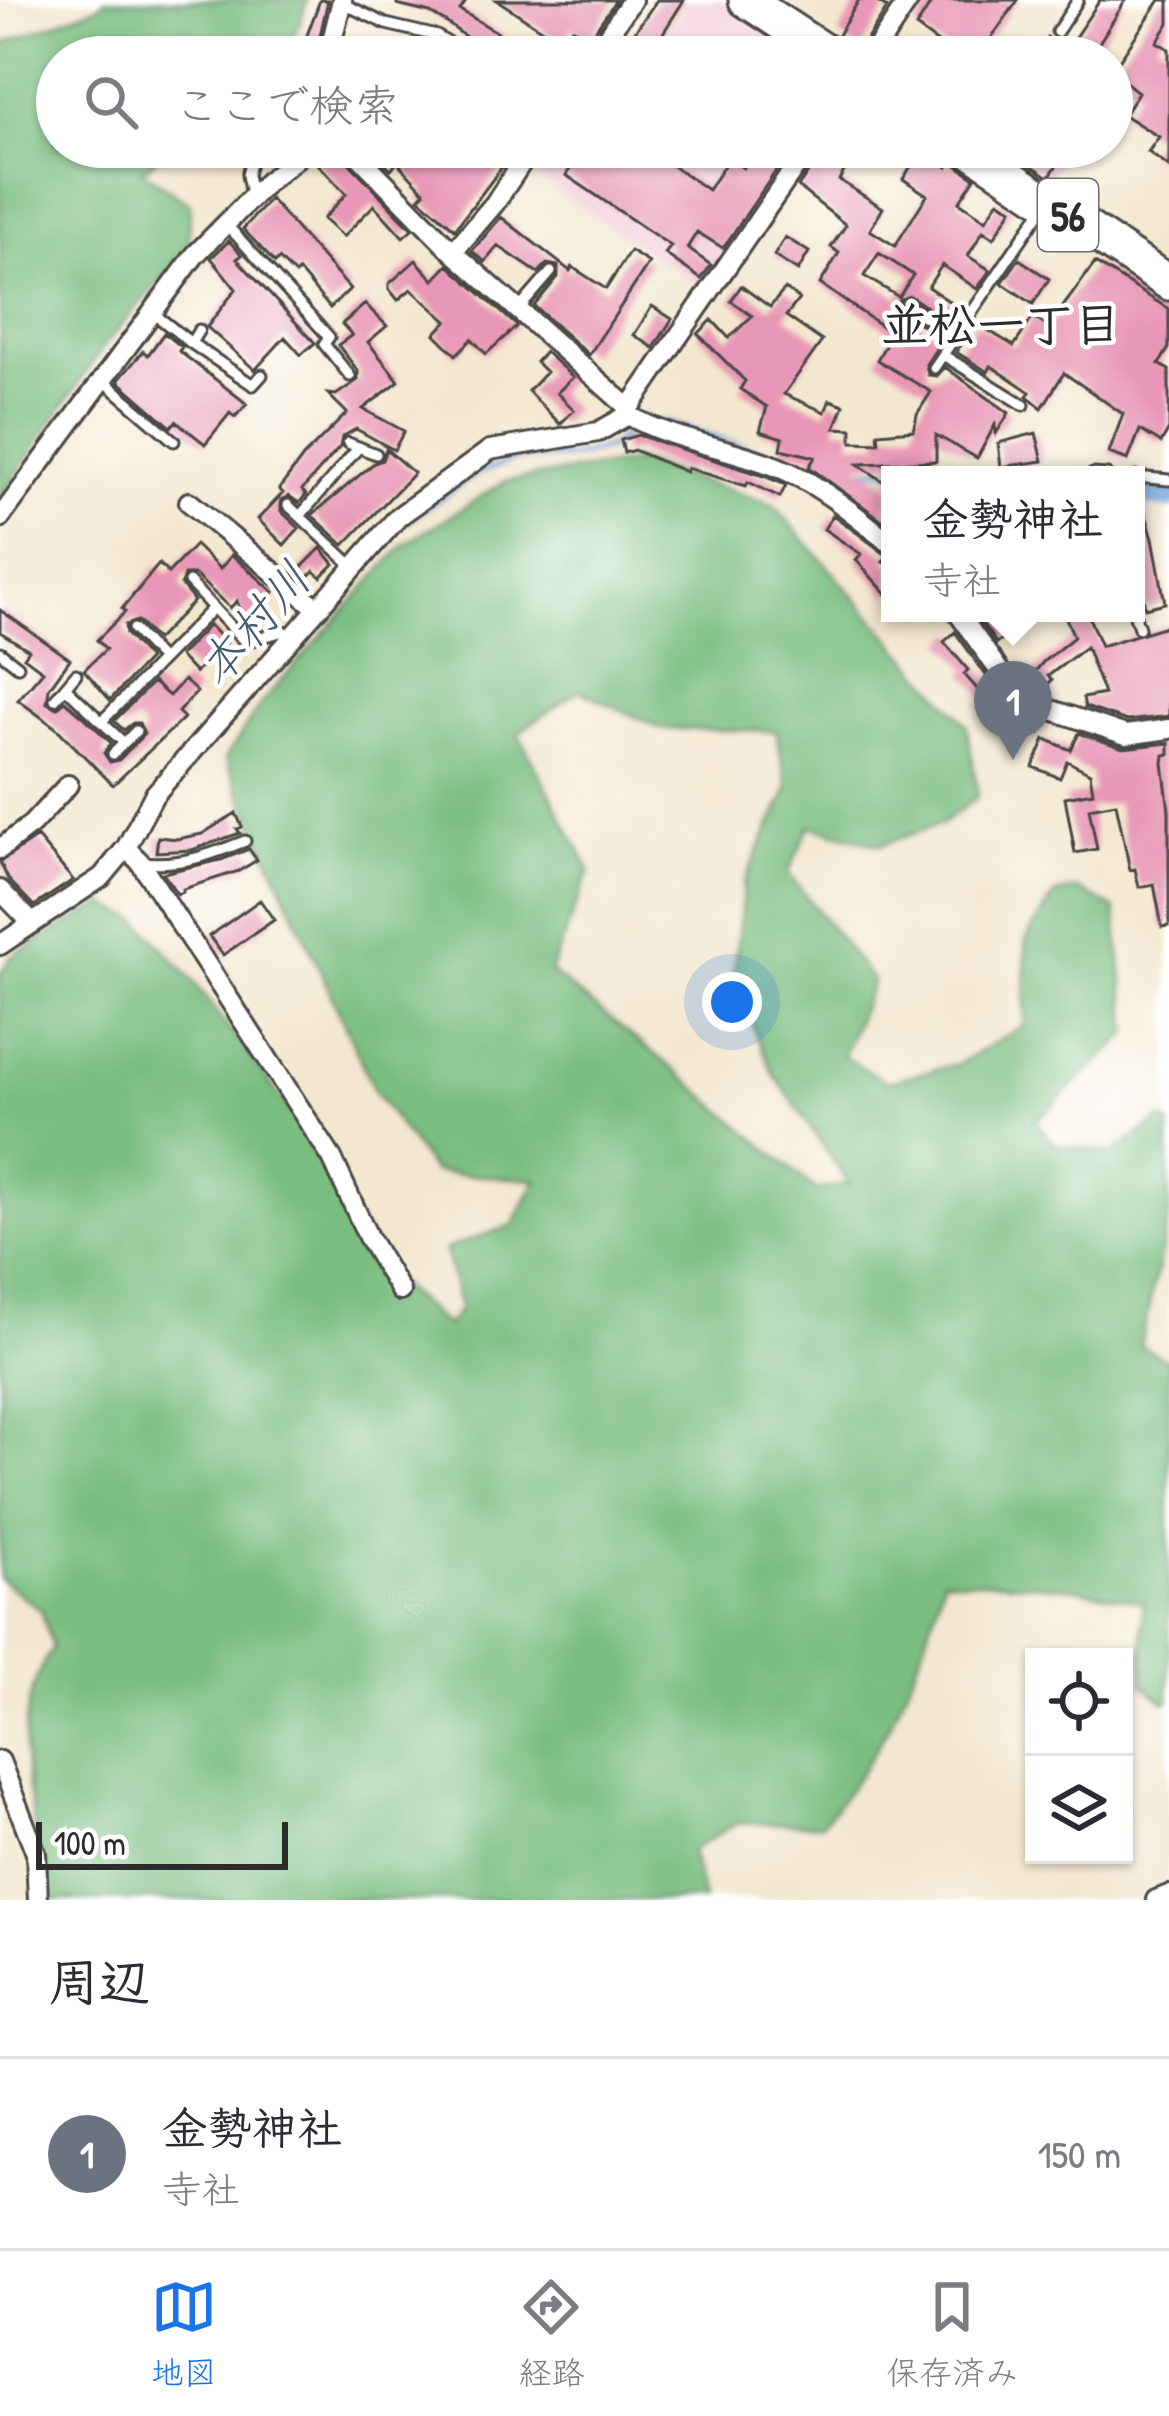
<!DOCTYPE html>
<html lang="ja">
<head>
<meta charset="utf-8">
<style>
  body { margin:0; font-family:"Patrick Hand","Klee One",sans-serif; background:#f2f2f3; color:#2b2b33 }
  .controls { position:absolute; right:36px; bottom:36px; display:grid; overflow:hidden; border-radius:0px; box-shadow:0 3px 9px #0004 }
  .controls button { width:108px; height:108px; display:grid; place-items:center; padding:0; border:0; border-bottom:3px solid #e1e1e2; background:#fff; color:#2b2b33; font:60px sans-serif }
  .scale { position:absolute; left:36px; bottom:30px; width:252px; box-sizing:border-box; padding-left:12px; border:6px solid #2b2b2b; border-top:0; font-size:33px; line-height:42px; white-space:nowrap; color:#2b2b2b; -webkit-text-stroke:9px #fff; paint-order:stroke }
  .you { position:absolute; left:732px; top:1002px; width:42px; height:42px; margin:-30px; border:9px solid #fff; border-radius:50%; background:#1a73e8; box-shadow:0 0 0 18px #1a73e833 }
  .badge { display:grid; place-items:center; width:78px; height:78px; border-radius:50%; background:#1a73e8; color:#fff; font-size:39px; font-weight:700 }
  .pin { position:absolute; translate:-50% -99px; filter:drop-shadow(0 3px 6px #0008) }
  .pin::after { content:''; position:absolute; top:63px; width:42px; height:36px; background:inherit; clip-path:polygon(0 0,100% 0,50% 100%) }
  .popup { position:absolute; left:881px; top:466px; width:264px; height:156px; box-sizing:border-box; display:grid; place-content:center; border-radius:0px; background:#fff; filter:drop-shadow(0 3px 9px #0005); font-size:39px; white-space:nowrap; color:#7c7c81 }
  .popup b { font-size:45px; color:#2b2b33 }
  .popup::after { content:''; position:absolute; left:50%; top:100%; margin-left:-24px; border:24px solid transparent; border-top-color:#fff }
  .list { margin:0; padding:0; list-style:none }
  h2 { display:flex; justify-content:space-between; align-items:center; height:156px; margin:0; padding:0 48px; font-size:51px }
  h2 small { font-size:39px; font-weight:400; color:#7c7c81 }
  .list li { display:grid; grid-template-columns:78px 1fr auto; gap:36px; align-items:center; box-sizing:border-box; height:192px; padding:0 48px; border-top:3px solid #e1e1e2 }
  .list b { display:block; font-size:45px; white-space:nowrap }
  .list p { margin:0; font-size:39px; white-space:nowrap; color:#7c7c81 }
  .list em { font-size:39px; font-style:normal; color:#7c7c81 }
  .icon { flex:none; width:66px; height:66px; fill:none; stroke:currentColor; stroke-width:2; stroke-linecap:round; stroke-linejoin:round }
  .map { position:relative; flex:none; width:1169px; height:1900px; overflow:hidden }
  .search { position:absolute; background:#fff; box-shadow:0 3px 9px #0004; left:36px; right:36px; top:36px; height:132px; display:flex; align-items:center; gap:30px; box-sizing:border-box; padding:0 42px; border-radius:66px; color:#7c7c81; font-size:45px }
  .sheet { height:348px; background:#fff }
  nav { display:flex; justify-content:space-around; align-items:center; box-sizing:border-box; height:168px; border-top:3px solid #e1e1e2; background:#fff; font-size:33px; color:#7c7c81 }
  nav a { display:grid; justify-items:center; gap:6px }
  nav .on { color:#1a73e8 }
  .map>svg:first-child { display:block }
</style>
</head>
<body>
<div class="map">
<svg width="1169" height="1900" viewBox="0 0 1169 1900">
  <rect width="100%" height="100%" fill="#fff"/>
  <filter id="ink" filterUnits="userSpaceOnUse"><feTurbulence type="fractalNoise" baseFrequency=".00833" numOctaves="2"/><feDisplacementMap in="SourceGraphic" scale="24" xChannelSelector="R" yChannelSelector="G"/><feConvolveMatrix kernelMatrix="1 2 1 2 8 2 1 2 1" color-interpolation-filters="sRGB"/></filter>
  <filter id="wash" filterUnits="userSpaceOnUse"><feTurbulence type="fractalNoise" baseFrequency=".004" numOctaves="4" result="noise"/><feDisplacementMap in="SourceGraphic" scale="48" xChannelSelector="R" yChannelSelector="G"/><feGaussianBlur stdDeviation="2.7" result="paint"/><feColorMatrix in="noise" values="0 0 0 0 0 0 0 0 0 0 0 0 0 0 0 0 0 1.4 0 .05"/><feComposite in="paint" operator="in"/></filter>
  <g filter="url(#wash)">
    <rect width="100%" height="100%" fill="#f3e7cf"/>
    <path fill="#f4cfdd" d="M688 0H724L807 57H652Z
      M541 147H751L741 162 775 185 702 289 526 169Z"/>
    <path fill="#7abd80" stroke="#527456" stroke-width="3" fill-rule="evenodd" d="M104 0H307L300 24 279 57H57V147H170L142 171 190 204 189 247 106 343 0 499V45L98 6Z
      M637 461 773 504 967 725 978 796 944 823 881 845 810 826 788 873 873 981 843 1056 886 1082 958 1064 1025 1025 1026 940 1055 894 1077 889 1115 909 1129 1033 1035 1122 1057 1145 1114 1153 1159 1120 1169 1122V1217L1140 1346 1169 1361V1701L1164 1702 1143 1684V1602L1062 1586 943 1579C921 1670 883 1754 821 1824L738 1823 691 1850 704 1900H48C35 1821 1 1718 53 1648L41 1610 0 1579V974L12 956 103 904 138 920 190 977 291 1111 390 1277 446 1326 460 1309 445 1249 513 1225 537 1180 433 1172 375 1092 225 759 263 701 404 545 506 481ZM579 690 662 729 776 731 788 789 744 882 733 981 772 1071 849 1184 816 1190 676 1071 550 972 590 870 518 733Z"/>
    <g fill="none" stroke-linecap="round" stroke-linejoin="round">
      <path stroke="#70a2db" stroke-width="4.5" d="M662 421 811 467
        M865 469 974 475
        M405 523 476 474 517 459 576 457 611 447 627 431
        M50 922 97 895 129 859"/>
      <path stroke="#70a2db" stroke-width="30" d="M1136 490 1169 494"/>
    </g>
    <g id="blocks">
      <path fill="#e898b6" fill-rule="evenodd" d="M320 0H328L315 57H299Z
        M397 0H467L460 10 510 40 501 57H477L482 49 447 23 430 13 397 5Z
        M497 0H616L589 39 572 28 562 43Z
        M657 0H684L648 57H617Z
        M859 0H874L887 8 860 50 838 35Z
        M933 0H1018L978 57H957L916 27Z
        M1100 0H1126L1090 57H1035L1047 37 1067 49Z
        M1160 0H1169V23L1157 42 1169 49V167L1148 152 1159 137 1124 115 1138 92 1112 71Z
        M334 147 412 229 403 237 374 205 343 237 323 219 346 194 316 162Z
        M383 147H490L508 159 455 229 419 198 425 192 397 162 391 169 378 157 385 149Z
        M585 147H645L708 190 729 158 743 168 758 147H768L784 159 723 248 697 232 687 248 711 265 701 279 665 254 671 246 566 175Z
        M831 147H858L839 180 883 208 870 230 895 246 927 195 903 179 921 150 948 167 951 161 975 178 959 202 986 220 999 200 1012 209 994 238 983 231 968 256 990 270 977 289 942 265 928 287 962 310 953 325 910 296 898 300 901 311 943 339 926 364 928 375 937 376 945 367 1009 413 996 434 995 425 977 458 936 435V461L858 464 890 486V500L884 509 890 514V526L809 467 815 457 781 449 783 438 760 431 767 407 740 389 745 381 698 334 712 320 729 338 752 316 731 301 741 286 770 307 785 289 799 299 786 316 822 341 784 394 825 412 830 400 844 405 835 428 852 429V442L879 443 878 433 914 430 917 414 931 392 877 360 892 333 820 284 839 253 831 247 846 225 798 187 813 165 818 168ZM879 253 913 275 899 297 864 276Z
        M1004 147H1069L1049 177Z
        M270 199 350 289 330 308 299 271 295 275 279 259 275 263 243 229Z
        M501 217 570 271 572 267 606 289 630 251 649 263 589 355 534 306 558 277V266L547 264 538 273 498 246 485 262 472 251Z
        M785 237 809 252 798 271 774 256Z
        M229 241 242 255 237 259 315 343 301 355 285 337 255 370 207 327 236 289 211 258Z
        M1019 259 1049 279 1033 304 1002 283Z
        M416 260 434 280 448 265 517 326 486 354 472 339 456 355 435 334 447 321 411 289 398 300 389 289V284Z
        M1095 263 1169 309V348L1159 364 1169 370V429L1161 443 1140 430 1128 460 1109 453 1123 414 1064 373 1042 408 1027 396 1030 392 991 366 988 372 956 352 976 323 1014 346 1033 317 1048 327Z
        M365 304 387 326 368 342 399 381 363 409 404 431 394 450 356 429 342 437 340 447 302 490 306 495 299 503 289 496 281 500V511L299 528 284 545 258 519 283 493 279 489 303 457 347 413 328 394 336 395 358 380V371L338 345 352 335 342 324Z
        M652 306 672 319 654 348 634 335Z
        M164 333 182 347 179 351 247 404 235 417 230 413 205 444 176 421 171 427 118 381 143 351 148 355Z
        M545 352 573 377 557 393 574 410 560 424 528 391 546 372 536 362Z
        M1036 433 1043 461 1001 467 998 443Z
        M638 435 764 476 786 485 780 497 748 482 746 486 687 468 686 472 634 450 624 453 621 440Z
        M386 449 414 473 344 545 312 515 374 463 382 460Z
        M1136 493H1139L1153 538 1165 603 1145 608 1136 558Z
        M833 515 888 556 883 562 890 564V598L856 560 861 554 824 529Z
        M195 545 220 569 232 555 274 592 271 599 245 624 237 601 230 608 195 575H184L181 585 194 601 156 640 137 621 125 625 126 634 149 659 110 700 84 670 106 649 97 640 125 612 122 609 159 564 168 573Z
        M321 548 334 564 321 577 314 571 304 580 296 573Z
        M0 610 70 659 49 688 47 703 57 708 65 701 84 717 111 743 104 753 110 762 119 760 144 734 139 723H133L124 730 114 721 153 682 169 696 184 680 197 692 178 712 184 718 113 785 56 728 18 700 43 671 24 657 29 650 0 632Z
        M987 613H999L1012 633 996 643 979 619Z
        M1064 613H1087L1101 646 1169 625V716L1127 721 1085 707 1083 698 1104 694 1086 647 1048 676 1052 680 1041 691 1026 682 1044 661 1074 637Z
        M209 625 226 643 195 673 179 656Z
        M955 632 1003 699 1046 722 1040 733 1002 717 964 674 968 670 944 642Z
        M1079 733 1123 748 1169 743V754L1164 755 1163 763 1169 811V926L1162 927 1154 884 1139 887 1135 869 1130 870 1116 803 1089 808 1097 849 1075 853 1065 797 1093 792 1090 773 1067 761 1060 778 1033 767 1045 739 1071 750Z
        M236 813 242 827 237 829 240 833 192 850 156 852 158 837 177 839 202 834Z
        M37 837 73 880 34 906 8 879 0 862Z
        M249 849 257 860 239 871 183 889V892L177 894 163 873 221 860Z
        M260 900 274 920 223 955 209 936Z"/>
    </g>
  </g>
  <g filter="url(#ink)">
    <use href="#blocks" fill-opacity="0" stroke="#494744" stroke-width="3"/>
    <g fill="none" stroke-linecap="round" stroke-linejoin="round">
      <defs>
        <path id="lane" d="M342 3 386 24 437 36 466 54
          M1057 32 1078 0
          M506 147 524 159
          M251 195 247 175 254 147
          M226 224 329 337 324 344 350 376
          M906 304 955 337
          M519 309 551 272
          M153 313 191 343
          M199 330 191 343 253 385 262 375
          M943 355 1024 405
          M934 368 1044 206
          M103 380 174 441
          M348 443 376 454
          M1093 474 1107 475
          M1136 477 1169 480
          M288 505 353 566
          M300 516 359 447
          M189 582 245 642 284 631 290 637
          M1134 613 1139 628
          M133 629 162 660
          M0 652 18 666
          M65 687 124 743
          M55 699 76 674
          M102 721 213 608
          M113 754 136 731
          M140 862C180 866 208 856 245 841"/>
        <path id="street" d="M328 57 342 0
          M593 57 632 0
          M871 57 909 0
          M350 147 453 252 629 408
          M453 252 495 203 532 147
          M628 415C677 443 737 448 789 472 824 488 860 519 890 543
          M189 502 316 607
          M0 518 195 255 266 183 310 147
          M958 613 1013 690 1043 707 1126 735 1169 729
          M126 848 140 862 332 1158 368 1237 400 1291
          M0 849 32 824 68 785
          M0 890 32 923
          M0 945 102 877 126 848 154 795 398 517 490 450 598 432 628 415 629 408 809 147
          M0 1761 36 1853 38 1900
          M1156 1900 1169 1895"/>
        <path id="highway" d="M746 0 833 57
          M966 147 1169 283"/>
      </defs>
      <use href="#lane" stroke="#494744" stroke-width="15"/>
      <use href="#street" stroke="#494744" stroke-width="24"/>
      <use href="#highway" stroke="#494744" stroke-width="39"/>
      <use href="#lane" stroke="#fff" stroke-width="9"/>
      <use href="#street" stroke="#fff" stroke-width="18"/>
      <use href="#highway" stroke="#fff" stroke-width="33"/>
    </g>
  </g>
  <g text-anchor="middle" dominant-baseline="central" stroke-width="9" stroke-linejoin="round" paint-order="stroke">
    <rect fill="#fff" stroke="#6b6b6b" stroke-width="3" x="1038" y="179" width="60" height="72" rx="9"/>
    <g font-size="42" font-weight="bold" fill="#2b2b2b">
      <text x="1068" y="215">56</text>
    </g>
    <g font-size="48" font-weight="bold" fill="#2b2b2b" stroke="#fff">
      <text x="1001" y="323">並松一丁目</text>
    </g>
    <g font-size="48" font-style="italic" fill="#475b71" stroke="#fff">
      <text transform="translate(253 623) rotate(-49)">本村川</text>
    </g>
  </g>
</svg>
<div class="controls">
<button><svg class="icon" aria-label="locate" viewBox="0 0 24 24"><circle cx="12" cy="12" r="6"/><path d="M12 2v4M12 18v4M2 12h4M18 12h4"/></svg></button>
<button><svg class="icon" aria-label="layers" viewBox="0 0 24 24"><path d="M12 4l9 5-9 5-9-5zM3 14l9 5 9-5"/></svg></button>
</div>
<div class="scale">100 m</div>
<div class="you"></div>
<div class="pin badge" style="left:1013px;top:760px;background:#6b7280">1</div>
<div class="popup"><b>金勢神社</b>寺社</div>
<div class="search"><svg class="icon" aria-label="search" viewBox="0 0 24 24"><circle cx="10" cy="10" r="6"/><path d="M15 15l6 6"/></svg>ここで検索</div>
</div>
<section class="sheet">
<h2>周辺<small></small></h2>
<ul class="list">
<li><span class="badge" style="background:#6b7280">1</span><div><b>金勢神社</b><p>寺社</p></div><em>150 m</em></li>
</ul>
</section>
<nav>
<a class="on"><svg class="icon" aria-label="map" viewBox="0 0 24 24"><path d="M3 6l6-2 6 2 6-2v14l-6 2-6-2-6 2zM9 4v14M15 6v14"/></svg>地図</a>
<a><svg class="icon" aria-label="directions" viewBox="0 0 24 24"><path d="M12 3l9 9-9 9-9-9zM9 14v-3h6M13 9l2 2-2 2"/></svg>経路</a>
<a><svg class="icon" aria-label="saved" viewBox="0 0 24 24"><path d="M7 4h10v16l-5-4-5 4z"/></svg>保存済み</a>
</nav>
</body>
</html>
